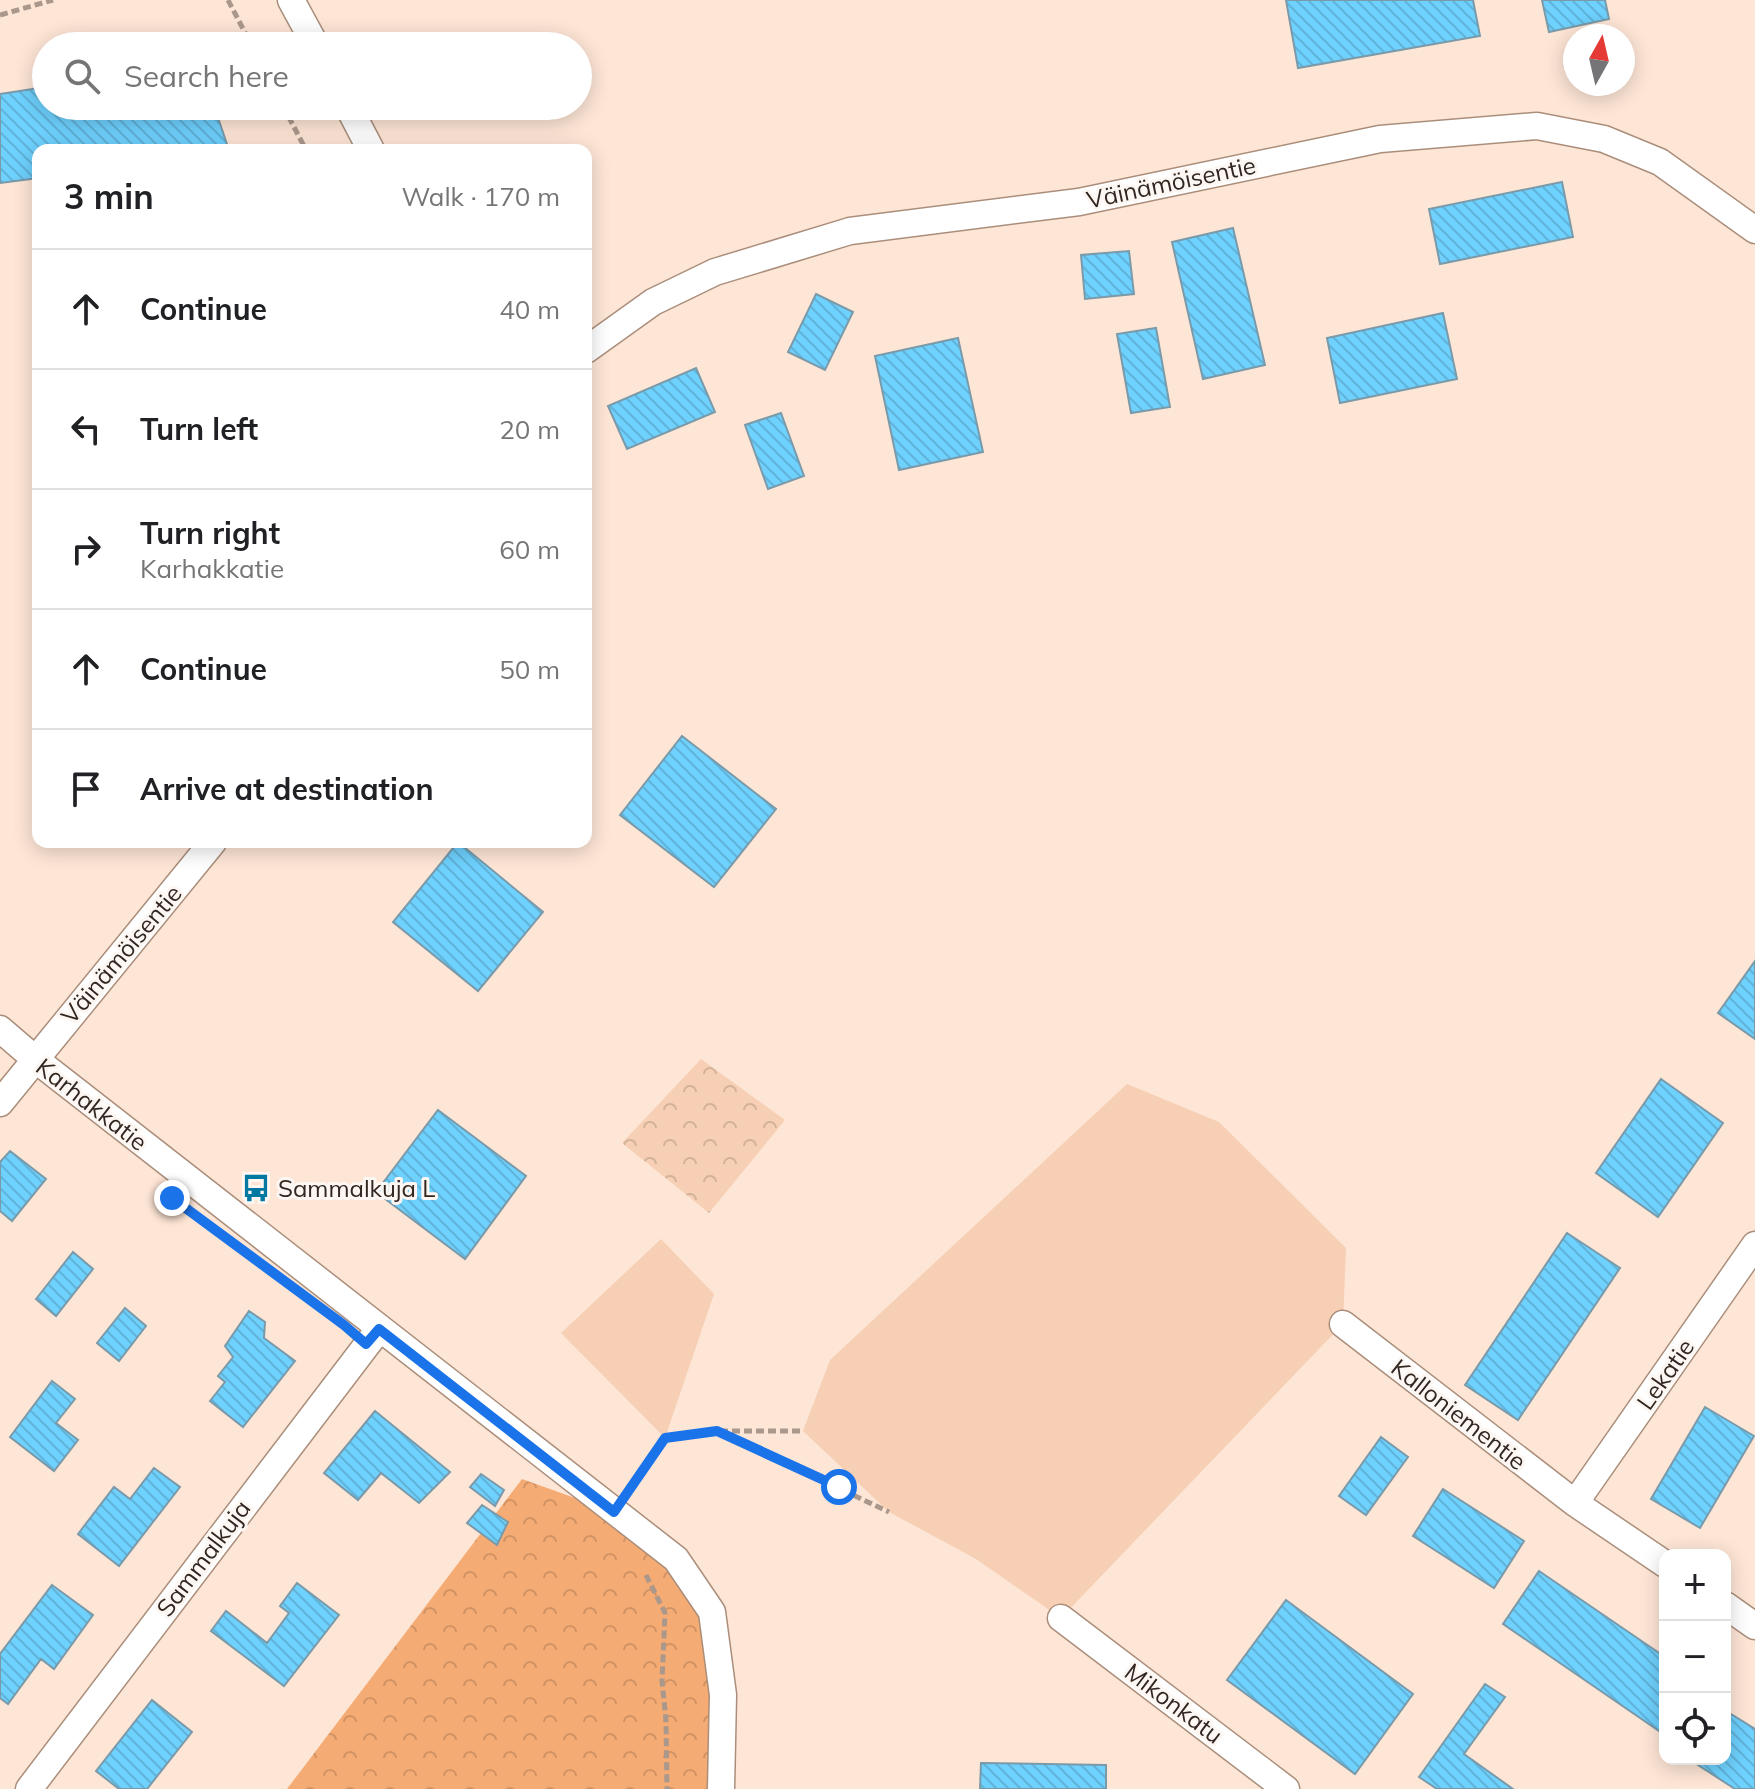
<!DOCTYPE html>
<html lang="en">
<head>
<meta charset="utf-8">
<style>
  body { margin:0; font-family:Mulish,sans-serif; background:#f2f2f2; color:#202124 }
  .controls { position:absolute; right:24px; bottom:24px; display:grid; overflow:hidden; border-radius:16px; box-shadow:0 4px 20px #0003 }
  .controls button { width:72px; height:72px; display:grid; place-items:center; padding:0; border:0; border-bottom:2px solid #e0e0e0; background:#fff; color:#202124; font:40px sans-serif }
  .compass { position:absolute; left:1563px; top:24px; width:72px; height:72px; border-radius:50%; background:#fff; box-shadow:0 4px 20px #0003; rotate:8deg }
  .stop { position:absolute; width:24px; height:24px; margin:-18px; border:6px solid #1a73e8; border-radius:50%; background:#fff }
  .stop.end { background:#1a73e8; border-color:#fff; box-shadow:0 2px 8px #0008 }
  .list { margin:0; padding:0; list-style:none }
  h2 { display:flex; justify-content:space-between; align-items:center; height:104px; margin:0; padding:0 32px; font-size:34px }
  h2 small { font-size:26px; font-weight:400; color:#757577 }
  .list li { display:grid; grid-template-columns:52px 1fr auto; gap:24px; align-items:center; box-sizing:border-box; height:120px; padding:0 32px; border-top:2px solid #e0e0e0 }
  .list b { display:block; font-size:30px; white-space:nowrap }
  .list p { margin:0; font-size:26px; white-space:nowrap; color:#757577 }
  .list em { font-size:26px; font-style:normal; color:#757577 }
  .icon { flex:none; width:44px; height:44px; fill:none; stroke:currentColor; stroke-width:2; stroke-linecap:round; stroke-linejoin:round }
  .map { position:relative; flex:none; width:1755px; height:1789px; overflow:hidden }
  .search { position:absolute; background:#fff; box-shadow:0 4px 20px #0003; left:32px; top:32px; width:560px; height:88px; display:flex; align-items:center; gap:20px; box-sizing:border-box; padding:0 28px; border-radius:44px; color:#757577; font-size:30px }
  .panel { position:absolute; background:#fff; box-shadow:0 4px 20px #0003; left:32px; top:144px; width:560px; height:704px; border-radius:16px }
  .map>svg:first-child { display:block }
</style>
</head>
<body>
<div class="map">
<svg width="1755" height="1789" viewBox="0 0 1755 1789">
  <defs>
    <pattern id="forest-crowns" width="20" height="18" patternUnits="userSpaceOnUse" patternTransform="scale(2)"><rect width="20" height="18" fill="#f5ab74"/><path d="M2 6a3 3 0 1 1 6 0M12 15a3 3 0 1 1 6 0" fill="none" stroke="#d29364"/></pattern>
    <pattern id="park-crowns" width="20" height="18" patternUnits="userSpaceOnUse" patternTransform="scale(2)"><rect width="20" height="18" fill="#f6cfb4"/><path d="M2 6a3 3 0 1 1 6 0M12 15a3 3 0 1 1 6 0" fill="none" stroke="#d3b29a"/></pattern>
    <pattern id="building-back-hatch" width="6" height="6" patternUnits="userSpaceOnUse" patternTransform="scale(2)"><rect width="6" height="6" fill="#6ed1fe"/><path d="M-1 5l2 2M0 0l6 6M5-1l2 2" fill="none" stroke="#60b3d9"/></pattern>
  </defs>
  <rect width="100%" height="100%" fill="#fee6d6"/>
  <path fill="#f6cfb4" d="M1127 1084 1219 1122 1346 1248 1343 1324 1061 1618 976 1559 889 1512 803 1431 830 1360Z
    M661 1239 714 1294 665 1438 561 1333Z"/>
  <path fill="url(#forest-crowns)" d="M522 1479 614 1512 712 1612 721 1789H287Z"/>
  <path fill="url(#park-crowns)" d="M701 1059 785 1120 709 1213 622 1143Z"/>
  <path fill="url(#building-back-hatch)" stroke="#7a9aaa" stroke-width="2" d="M1286 0H1473L1480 36 1298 68Z
    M1542 0H1605L1609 19 1549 32Z
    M46 87V106H214L229 150H38V178L0 183V94Z
    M1562 182 1573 237 1440 264 1429 209Z
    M1233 228 1265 365 1203 379 1172 242Z
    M1129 251 1134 294 1085 299 1081 255Z
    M816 294 853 312 825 370 788 352Z
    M1443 313 1457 379 1340 403 1327 338Z
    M1156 328 1170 407 1131 413 1117 334Z
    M958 338 983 452 899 470 875 356Z
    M696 368 715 412 627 449 608 406Z
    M781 413 804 476 768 489 745 425Z
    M682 736 776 809 714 887 620 815Z
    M458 842 543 912 478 991 393 922Z
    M1755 961V1039L1718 1013Z
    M1661 1079 1723 1123 1658 1217 1596 1173Z
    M438 1110 526 1176 465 1259 376 1192Z
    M10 1151 46 1179 12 1221 0 1211V1162Z
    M1567 1233 1620 1268 1518 1420 1465 1385Z
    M73 1252 93 1269 56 1316 36 1299Z
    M125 1308 146 1326 119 1361 97 1343Z
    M249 1311 265 1322 264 1338 295 1361 243 1427 210 1401 225 1382 218 1376 233 1357 225 1346Z
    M52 1381 75 1399 56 1423 78 1440 54 1471 10 1437Z
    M1705 1407 1754 1436 1700 1528 1651 1499Z
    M375 1411 450 1472 419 1503 381 1473 358 1500 324 1473Z
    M1381 1437 1408 1457 1366 1515 1339 1496Z
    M154 1468 180 1487 119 1566 78 1534 114 1487 130 1499Z
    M481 1474 504 1490 495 1506 470 1487Z
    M1443 1489 1524 1541 1494 1588 1413 1536Z
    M482 1505 508 1522 497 1545 467 1523Z
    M1539 1571 1665 1657V1735L1503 1624Z
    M297 1583 339 1615 284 1686 211 1631 226 1611 267 1643 289 1613 280 1606Z
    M52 1585 93 1615 54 1669 41 1659 8 1704 0 1698V1654Z
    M1286 1600 1413 1694 1355 1774 1227 1680Z
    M1485 1684 1505 1697 1464 1754 1513 1789H1437L1419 1777Z
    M152 1700 192 1732 147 1789H119L96 1771Z
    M1731 1714 1755 1729V1789H1735L1698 1765 1702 1759H1725V1723Z
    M981 1763 1106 1765V1789H980Z"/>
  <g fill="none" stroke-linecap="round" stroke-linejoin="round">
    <defs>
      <path id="minor" d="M291 0 316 46
        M348 106 371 150
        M586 350 653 302 715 272 850 231 1079 202 1380 139 1537 126 1604 139 1660 162 1755 230
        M0 1029 35 1059 676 1559 712 1612 723 1695 721 1789
        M0 1103 213 842
        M1343 1324 1575 1503 1665 1564
        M1575 1503 1755 1245
        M1725 1605 1755 1626
        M1061 1618 1286 1789
        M29 1789 379 1329"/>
    </defs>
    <use href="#minor" stroke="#aa8e7b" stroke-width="29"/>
    <path stroke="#ab988c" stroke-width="5" stroke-dasharray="8 4" stroke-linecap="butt" d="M228 0 252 46
      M0 15 53 0
      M283 106 306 150
      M720 1431H803
      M631 1488 665 1438 717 1431 889 1512
      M646 1575 665 1613 662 1681 666 1720 667 1789"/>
    <use href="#minor" stroke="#fff" stroke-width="26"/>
  </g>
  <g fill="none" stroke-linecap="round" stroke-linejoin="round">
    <path stroke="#1a73e8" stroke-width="10" d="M172 1198 344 1325 366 1344 379 1329 614 1512 665 1438 717 1431 839 1487"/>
  </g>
  <defs>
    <symbol id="bus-bare" viewBox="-9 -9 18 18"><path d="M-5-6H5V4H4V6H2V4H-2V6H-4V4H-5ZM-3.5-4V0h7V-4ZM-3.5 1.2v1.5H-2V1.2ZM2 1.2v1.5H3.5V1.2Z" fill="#0079a1" stroke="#fdf7f3" stroke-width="2.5" paint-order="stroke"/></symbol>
  </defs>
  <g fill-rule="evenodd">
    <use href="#bus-bare" x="236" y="1168" width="40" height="40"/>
  </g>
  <g text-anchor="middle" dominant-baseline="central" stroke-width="6" stroke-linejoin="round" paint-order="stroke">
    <g font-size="24" fill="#322720" stroke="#fdf7f3">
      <text transform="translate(1171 182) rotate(-12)">Väinämöisentie</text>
      <text transform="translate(121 954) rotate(-50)">Väinämöisentie</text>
      <text transform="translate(92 1104) rotate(38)">Karhakkatie</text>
      <text transform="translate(1665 1374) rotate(-55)">Lekatie</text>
      <text transform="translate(1459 1414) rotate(38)">Kalloniementie</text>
      <text transform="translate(203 1558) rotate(-53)">Sammalkuja</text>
      <text transform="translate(1174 1703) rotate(37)">Mikonkatu</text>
    </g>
    <g font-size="24" fill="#322720" stroke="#fdf7f3" text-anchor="start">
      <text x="278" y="1188">Sammalkuja L</text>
    </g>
  </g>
</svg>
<div class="controls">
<button>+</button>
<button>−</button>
<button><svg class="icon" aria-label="locate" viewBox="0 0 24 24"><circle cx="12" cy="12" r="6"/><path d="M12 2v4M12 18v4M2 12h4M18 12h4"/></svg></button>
</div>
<svg class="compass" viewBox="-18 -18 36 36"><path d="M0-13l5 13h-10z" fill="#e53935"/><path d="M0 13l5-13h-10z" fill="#757577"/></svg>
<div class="stop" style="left:839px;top:1487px"></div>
<div class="stop end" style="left:172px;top:1198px"></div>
<div class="search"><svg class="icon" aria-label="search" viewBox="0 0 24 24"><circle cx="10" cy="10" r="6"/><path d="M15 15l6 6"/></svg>Search here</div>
<section class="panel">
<h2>3 min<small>Walk · 170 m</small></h2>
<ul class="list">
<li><svg class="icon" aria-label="ahead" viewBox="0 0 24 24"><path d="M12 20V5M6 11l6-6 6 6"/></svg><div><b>Continue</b></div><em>40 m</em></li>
<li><svg class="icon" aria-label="left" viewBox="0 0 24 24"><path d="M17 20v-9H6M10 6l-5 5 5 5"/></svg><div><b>Turn left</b></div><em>20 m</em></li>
<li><svg class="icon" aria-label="right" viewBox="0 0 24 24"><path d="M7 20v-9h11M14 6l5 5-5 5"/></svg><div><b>Turn right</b><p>Karhakkatie</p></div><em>60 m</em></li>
<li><svg class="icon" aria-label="ahead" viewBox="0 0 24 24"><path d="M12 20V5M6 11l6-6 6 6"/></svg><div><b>Continue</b></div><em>50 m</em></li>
<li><svg class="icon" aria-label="arrive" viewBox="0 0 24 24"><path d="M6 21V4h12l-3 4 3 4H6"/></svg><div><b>Arrive at destination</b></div></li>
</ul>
</section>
</div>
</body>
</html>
